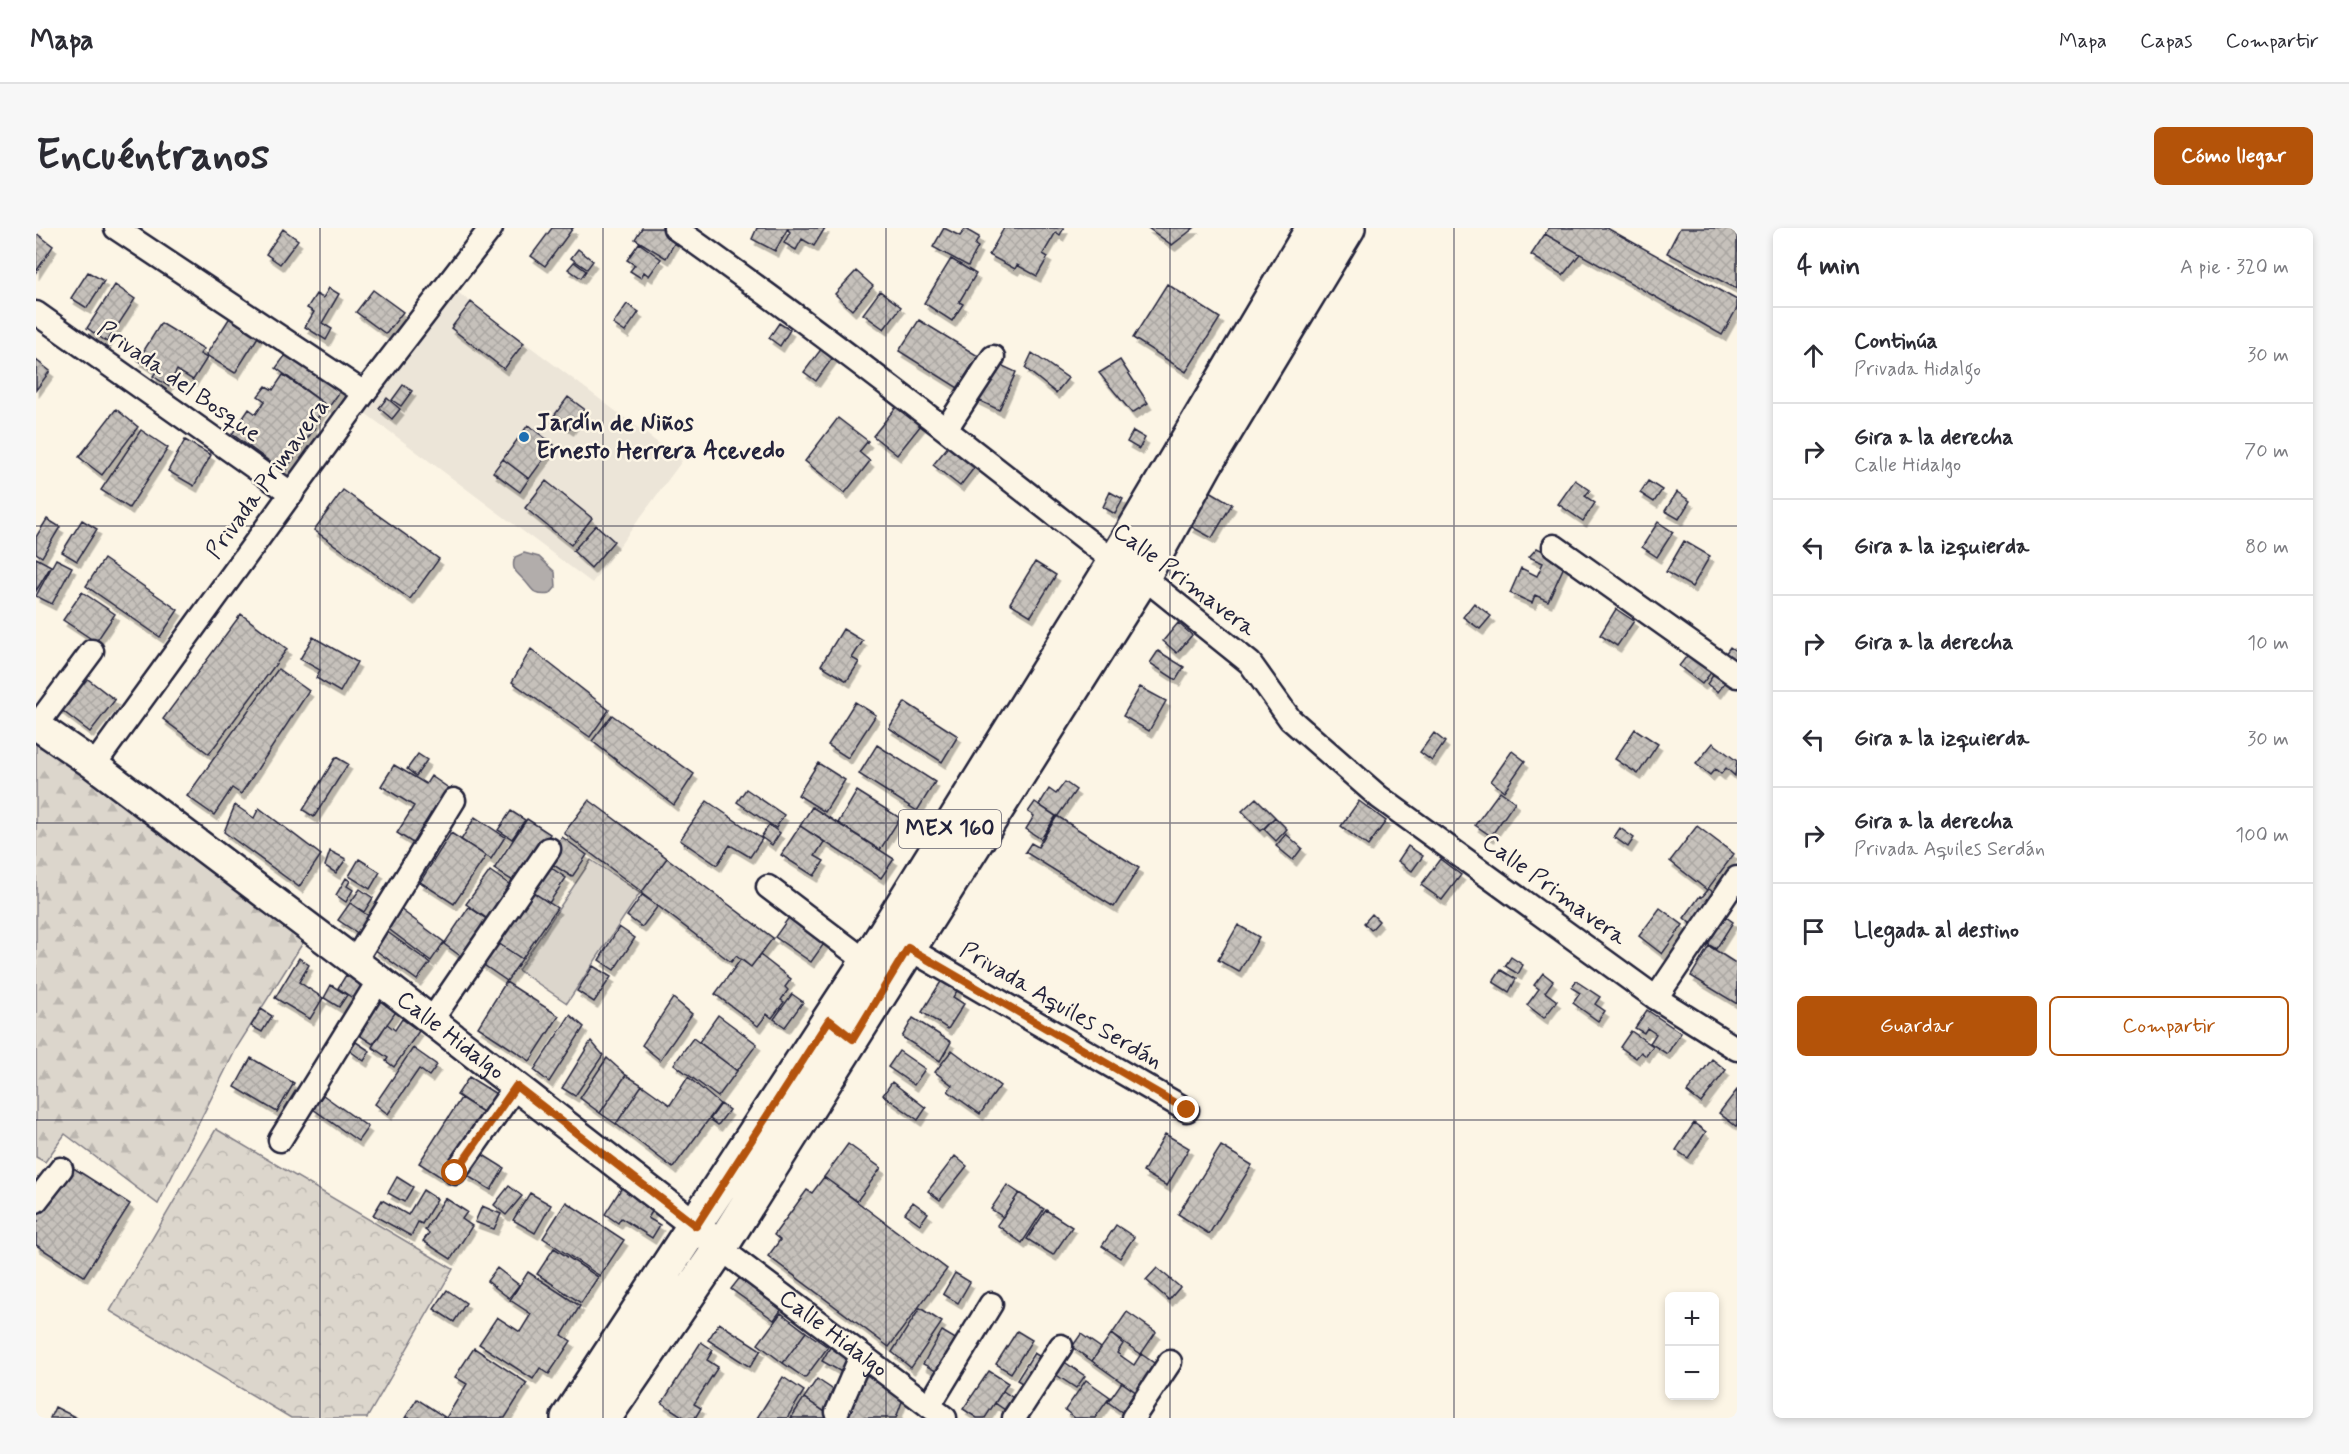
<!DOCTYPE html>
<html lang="es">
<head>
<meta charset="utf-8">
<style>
  body { margin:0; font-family:Mynerve,sans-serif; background:#f7f7f7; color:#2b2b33 }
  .controls { position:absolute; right:18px; bottom:18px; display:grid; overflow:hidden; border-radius:9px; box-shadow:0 3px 9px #0003 }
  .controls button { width:54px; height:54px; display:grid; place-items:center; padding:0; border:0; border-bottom:2px solid #e1e1e2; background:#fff; color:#2b2b33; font:30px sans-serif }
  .stop { position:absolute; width:18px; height:18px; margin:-14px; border:4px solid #b45309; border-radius:50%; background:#fff }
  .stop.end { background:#b45309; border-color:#fff; box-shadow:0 2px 6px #0008 }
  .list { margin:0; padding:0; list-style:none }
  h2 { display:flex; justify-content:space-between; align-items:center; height:78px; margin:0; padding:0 24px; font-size:26px }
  h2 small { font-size:20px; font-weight:400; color:#7c7c81 }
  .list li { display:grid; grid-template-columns:39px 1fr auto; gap:18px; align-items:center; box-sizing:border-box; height:96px; padding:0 24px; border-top:2px solid #e1e1e2 }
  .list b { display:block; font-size:22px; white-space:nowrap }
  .list p { margin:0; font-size:20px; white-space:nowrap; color:#7c7c81 }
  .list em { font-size:20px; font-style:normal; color:#7c7c81 }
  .actions { display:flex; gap:12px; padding:18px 24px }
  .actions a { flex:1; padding:14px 0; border:2px solid #b45309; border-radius:9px; text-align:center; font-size:21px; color:#b45309 }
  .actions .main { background:#b45309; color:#fff }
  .icon { flex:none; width:33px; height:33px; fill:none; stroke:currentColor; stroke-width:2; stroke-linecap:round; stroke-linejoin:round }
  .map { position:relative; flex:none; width:1701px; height:1190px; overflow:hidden; border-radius:9px }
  header { display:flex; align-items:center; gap:36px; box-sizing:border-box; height:84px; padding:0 30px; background:#fff; border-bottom:2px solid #e1e1e2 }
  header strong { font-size:28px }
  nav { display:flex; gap:33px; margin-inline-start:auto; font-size:21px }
  .intro { display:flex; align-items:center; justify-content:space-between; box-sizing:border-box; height:144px; padding:0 36px }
  h1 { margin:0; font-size:42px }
  .button { padding:15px 27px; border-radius:9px; background:#b45309; color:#fff; font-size:21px; font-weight:700 }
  main { display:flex; gap:36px; padding:0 36px }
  aside { flex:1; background:#fff; border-radius:9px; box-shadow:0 3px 9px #0003 }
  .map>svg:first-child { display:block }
</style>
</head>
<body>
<header>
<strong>Mapa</strong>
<nav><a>Mapa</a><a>Capas</a><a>Compartir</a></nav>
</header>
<div class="intro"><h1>Encuéntranos</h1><a class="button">Cómo llegar</a></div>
<main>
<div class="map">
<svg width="1701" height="1190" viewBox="0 0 1701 1190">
  <defs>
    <pattern id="forest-firs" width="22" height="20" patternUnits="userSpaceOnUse" patternTransform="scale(1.5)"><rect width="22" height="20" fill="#dcd6cc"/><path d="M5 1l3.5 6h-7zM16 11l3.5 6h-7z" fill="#bcb7b0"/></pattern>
    <pattern id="park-crowns" width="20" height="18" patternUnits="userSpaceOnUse" patternTransform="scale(1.5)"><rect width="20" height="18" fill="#dcd6cc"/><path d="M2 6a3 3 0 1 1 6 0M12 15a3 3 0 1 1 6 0" fill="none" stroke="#bcb7b0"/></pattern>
    <pattern id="building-cross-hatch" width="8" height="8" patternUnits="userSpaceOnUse" patternTransform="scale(1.5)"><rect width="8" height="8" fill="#c6c1bb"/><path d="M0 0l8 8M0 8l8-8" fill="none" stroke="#aaa6a2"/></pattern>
    <filter id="shadow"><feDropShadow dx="3.5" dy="6" stdDeviation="0" flood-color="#0004"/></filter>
  </defs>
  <rect width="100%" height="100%" fill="#fcf5e5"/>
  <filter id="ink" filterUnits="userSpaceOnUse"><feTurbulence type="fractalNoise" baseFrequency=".0167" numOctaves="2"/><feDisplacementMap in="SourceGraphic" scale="12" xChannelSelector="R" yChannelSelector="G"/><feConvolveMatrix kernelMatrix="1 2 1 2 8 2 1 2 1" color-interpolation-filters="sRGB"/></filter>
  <g filter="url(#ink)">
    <path fill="#ece5d8" d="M420 63 646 233 556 355 329 185Z"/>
    <path fill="#dcd6cc" stroke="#7f7c84" stroke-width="1.5" d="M555 632 604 665 531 775 482 742Z"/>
    <path fill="url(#forest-firs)" stroke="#7f7c84" stroke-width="1.5" d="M0 505 270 710 201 819 122 976 29 906 9 934 0 929Z"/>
    <path fill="url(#park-crowns)" stroke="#7f7c84" stroke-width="1.5" d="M180 901 417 1041 331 1190H255L74 1083Z"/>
    <path fill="#b2adab" stroke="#78757e" stroke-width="1.5" d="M488 325 503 329 519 344 520 359 514 366C496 369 497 360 486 350 479 343 475 340 479 329Z"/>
    <path fill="url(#building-cross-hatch)" stroke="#22223b" stroke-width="1.5" filter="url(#shadow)" d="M516 0H537L509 38 495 28Z
      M606 0H635L644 5 630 30 599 11Z
      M721 0H752L739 23 716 11Z
      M753 0H789L778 18 766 11 760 22 748 15 754 4 752 2Z
      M908 0 924 8 929 1 943 9 939 17 942 19 932 38 897 19Z
      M968 0H1028L1024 7 1020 4 1007 26 1012 29 1001 48 981 37 979 41 953 27Z
      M1112 0H1158L1136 17Z
      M1513 0H1571L1701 72V80L1686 107 1509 6Z
      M1644 0H1701V61L1631 25Z
      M247 1 262 12 244 36 230 26Z
      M0 5 17 18 0 44Z
      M1509 6 1544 26 1527 47 1495 27Z
      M603 15 625 31 613 48 608 44 605 50 594 43 599 37 591 32Z
      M542 21 557 33 551 41 535 30Z
      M915 31 940 46 923 74 927 76 916 93 888 75Z
      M538 34 550 43 545 50 532 41Z
      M820 43 837 58 816 82 799 66Z
      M52 44 68 53 51 80 35 70Z
      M1131 56 1184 90 1150 144 1097 110Z
      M79 57 99 71 71 114 51 100Z
      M293 60 303 66 286 95 296 101 290 112 269 99 278 84 271 80 280 66 287 70Z
      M337 62 367 84 350 106 320 84Z
      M844 63 865 79 848 101 827 86Z
      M435 74 488 115 468 141 415 100Z
      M591 76 603 84 589 104 577 96Z
      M198 83 227 101 199 145 170 127Z
      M883 92 942 128 922 160 863 123Z
      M125 95 168 121 164 126 171 130 157 152 141 142 132 158 117 148 120 144 102 132Z
      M743 95 754 102 744 118 733 110Z
      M792 112 803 121 780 153 768 144Z
      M257 117 310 155 293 179 240 140Z
      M996 125 1032 150 1020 165 989 140Z
      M0 132 14 143 0 162Z
      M1084 132 1112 175 1096 185 1063 145Z
      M958 134 980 144 963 182 940 171Z
      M247 147 290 177 276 198 279 200 248 244 196 206 213 181 220 186 229 173 222 168 230 158 237 162Z
      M367 157 376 163 365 178 356 172Z
      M532 169 548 181 534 201 517 189Z
      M351 170 364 181 356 191 343 180Z
      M865 173 889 192 861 227 837 208Z
      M80 181 102 199 66 247 43 229Z
      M802 190 832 213 823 224 834 233 809 265 769 233Z
      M492 197 518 217 493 251 467 231Z
      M105 202 132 220 93 280 65 262Z
      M1097 203 1109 210 1103 221 1091 214Z
      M919 210 945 231 924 258 897 237Z
      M149 212 175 227 158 258 132 243Z
      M467 231 493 251 484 264 457 244Z
      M1539 252 1554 262 1549 268 1559 275 1547 293 1522 276Z
      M510 253 556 290 535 317 489 280Z
      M1612 253 1626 262 1618 274 1604 265Z
      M307 262 403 331 374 371 278 302Z
      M1174 263 1196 276 1176 310 1154 298Z
      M1074 264 1087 271 1079 286 1067 279Z
      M1641 264 1654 273 1643 291 1629 283Z
      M11 291 24 299 6 329 0 325V309Z
      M46 292 61 301 41 333 26 324Z
      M1622 294 1637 304 1621 329 1606 319Z
      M560 297 578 313 555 340 537 323Z
      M1648 313 1674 328 1656 359 1630 344Z
      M1501 320 1530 334 1512 373 1499 367 1496 375 1474 365 1485 340 1501 348 1507 335 1493 329Z
      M0 330 15 338 0 363Z
      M20 331 36 339 16 376 0 368Z
      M68 331 142 382 124 409 50 358Z
      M999 334 1020 347 995 388 974 375Z
      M46 364 79 386 60 414 27 392Z
      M1438 375 1455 388 1444 401 1427 389Z
      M1580 381 1598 393 1581 418 1564 407Z
      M205 386 251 421 173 526 127 491Z
      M1142 395 1156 407 1141 425 1127 413Z
      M807 401 827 413 816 430 823 434 811 453 785 437Z
      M277 409 321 434 304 464 280 450 284 442 264 431Z
      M1694 419 1701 424V436L1687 429Z
      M495 421 573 482 554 509 476 454Z
      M1122 423 1148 439 1140 452 1114 435Z
      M1654 424 1677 442 1666 456 1643 438Z
      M242 441 273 463 205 566 196 560 178 587 151 568Z
      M1680 443 1691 452 1682 464 1671 456Z
      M44 445 79 472 54 504 19 477Z
      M1104 459 1130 473 1113 503 1087 488Z
      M819 474 840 487 812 530 792 517Z
      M869 474 922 508 906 534 853 500Z
      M576 487 658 546 638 577 556 513Z
      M1599 501 1622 516 1602 546 1579 531Z
      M1398 505 1409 514 1396 533 1384 524Z
      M1677 515 1701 533 1699 548 1690 540 1685 546 1679 541 1674 547 1660 536Z
      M841 517 899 554 881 583 823 546Z
      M1476 523 1489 533 1468 563 1455 553Z
      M382 526 391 532 380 548 371 541Z
      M300 529 312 536 278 589 267 582Z
      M782 535 809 552 789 584 762 567Z
      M358 537 390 556 395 548 414 561 380 617 361 605 378 578 345 558Z
      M1029 554 1040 562 1021 589 1003 577 1013 561 1020 566Z
      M710 561 748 587 740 600 701 574Z
      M821 563 864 590 844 622 802 595Z
      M1464 563 1479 574 1455 608 1439 597Z
      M1220 570 1239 589 1225 603 1206 583Z
      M553 572 631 630 606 664 528 605Z
      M671 573 726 611 714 629 694 617 681 637 644 612Z
      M1323 573 1350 593 1332 618 1305 598Z
      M999 574 1020 588 1005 611 990 601 998 588 992 584Z
      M199 577 218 590 223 580 285 627 263 659 188 604Z
      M776 579 858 631 845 650 764 598Z
      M475 583 489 592 476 611 462 602Z
      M1021 588 1103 640 1078 679 989 624 995 615 1002 619Z
      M439 589 469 609 455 631 425 612Z
      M1239 589 1251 601 1240 613 1228 601Z
      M491 591 514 606 482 656 458 641Z
      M733 597 744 605 736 617 725 609Z
      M764 598 788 614 779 628 788 633 778 648 745 627Z
      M1661 598 1698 626 1671 662 1634 633Z
      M1584 600 1598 610 1592 619 1578 609Z
      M415 605 450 628 418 676 384 654Z
      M1250 606 1266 620 1257 632 1240 618Z
      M526 609 551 627 536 649 510 632Z
      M1372 618 1387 628 1376 643 1362 633Z
      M294 623 310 631 300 645 289 638Z
      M631 630 737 710 715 739 700 728 695 734 605 665Z
      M323 631 344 644 334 661 313 648Z
      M1404 631 1425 647 1406 672 1385 657Z
      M508 635 530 650 513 675 491 660Z
      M454 643 480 661 456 694 430 676Z
      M310 650 314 653 311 658 317 662 310 674 300 667Z
      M491 660 521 680 486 731 456 711Z
      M324 661 337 670 328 684 314 675Z
      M1673 661 1681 667 1657 698 1648 690 1664 668 1666 669Z
      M606 667 622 678 606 699 591 688Z
      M314 675 334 689 323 706 302 692Z
      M360 678 408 714 395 733 346 696Z
      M433 679 456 695 430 732 408 716Z
      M1624 680 1647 697 1626 726 1603 708Z
      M1680 682 1697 694 1680 721 1662 710Z
      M756 685 792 710 775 734 739 709Z
      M1336 686 1343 693 1335 702 1328 695Z
      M1202 697 1223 709 1203 744 1182 732Z
      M583 699 599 710 578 742 563 732Z
      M350 703 394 735 381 752 338 721Z
      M456 711 486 731 471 753 442 733Z
      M1673 718 1701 736V776L1655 748Z
      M724 727 755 751 749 759 752 762 745 772 748 774 736 790 731 786 722 798 679 766 705 731 715 739Z
      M1475 729 1487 737 1482 746 1469 738Z
      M263 730 273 737 263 754 287 770 274 791 239 770Z
      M557 738 575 749 558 774 541 763Z
      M1465 742 1480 751 1473 764 1457 754Z
      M1507 745 1517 753 1509 764 1521 773 1508 790 1491 777 1503 761 1498 757Z
      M310 747 333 763 324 775 302 760Z
      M909 747 925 757 917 769 928 776 912 801 886 784Z
      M1540 753 1564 769 1559 776 1569 783 1562 793 1537 775 1544 765 1536 760Z
      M470 754 523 788 494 833 442 799Z
      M295 757 311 767 303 779 288 770Z
      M340 761 364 778 337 816 323 807 332 793 323 786Z
      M756 766 767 774 749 799 738 791Z
      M637 770 656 786 624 832 606 817Z
      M225 781 236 788 226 804 215 798Z
      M1611 782 1645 805 1631 826 1614 815 1620 806 1611 800 1608 805 1599 800Z
      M534 787 548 799 513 854 498 842Z
      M682 787 721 816 701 843 663 814Z
      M877 790 915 814 904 833 866 809Z
      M366 791 383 803 358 839 350 833 352 830 336 819 351 796 359 802Z
      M1595 803 1617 818 1610 828 1605 824 1600 830 1584 819Z
      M657 810 701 843 682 869 638 836Z
      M555 813 567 827 539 868 526 860Z
      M320 814 334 823 328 833 314 823Z
      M377 820 401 837 393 848 383 841 352 886 339 876Z
      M916 822 964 858 944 886 912 863 916 857 899 844Z
      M863 823 889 841 878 857 852 839Z
      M215 830 258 855 241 884 199 859Z
      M571 830 590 847 564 885 544 870Z
      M1676 831 1690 842 1665 875 1651 864Z
      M590 847 606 857 580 896 564 885Z
      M433 849 462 867 450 886 421 867Z
      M652 849 684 876 637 940 580 896 606 857 634 877Z
      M856 854 890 880 882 892 847 867Z
      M1701 862V899L1683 885Z
      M287 867 332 899 322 913 277 881Z
      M425 870 450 886 408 951 383 935Z
      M685 876 693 882 682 897 674 891Z
      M1658 895 1670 904 1652 930 1640 922Z
      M1129 906 1153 920 1131 958 1107 944Z
      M812 916 845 940 821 973 788 949Z
      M1185 918 1216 937 1173 1006 1142 986Z
      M444 925 468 940 455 962 430 947Z
      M919 928 931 938 904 972 892 963Z
      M36 939 94 976 48 1048 0 1017V997L2 993 0 991V983L24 957Z
      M361 949 377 959 368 974 352 965Z
      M788 949 911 1041 853 1119 732 1028 744 1012 738 1007 771 962 776 965Z
      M590 953 622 974 612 990 624 997 616 1010 585 990 582 995 569 986Z
      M971 957 983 965 967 989 955 981Z
      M473 958 486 968 470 987 458 977Z
      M387 962 401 971 386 996 382 994 375 1008 337 987 346 972 372 987Z
      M494 965 515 977 499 1005 477 992Z
      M983 965 1008 981 986 1015 961 997Z
      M409 970 431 984 426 991 436 998 415 1031 387 1013 393 1005 389 1002Z
      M530 974 588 1012 564 1048 507 1010Z
      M877 974 892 985 884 996 869 985Z
      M446 978 465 986 458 1001 439 994Z
      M1010 982 1036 999 1017 1027 991 1011Z
      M1080 997 1098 1009 1084 1030 1066 1018Z
      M518 1020 562 1049 545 1075 501 1046Z
      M461 1040 483 1057 473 1070 451 1053Z
      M1121 1040 1144 1059 1133 1072 1110 1052Z
      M492 1044 544 1078 526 1107 535 1113 513 1146 504 1140 497 1151 443 1116 461 1089 484 1104 495 1086 474 1072Z
      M919 1045 934 1054 922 1075 907 1066Z
      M706 1047 748 1078 738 1092 695 1061Z
      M411 1062 430 1075 418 1094 398 1081Z
      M884 1080 906 1094 875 1140 856 1124Z
      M1091 1084 1120 1104 1105 1126 1076 1106Z
      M745 1085 770 1104 747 1135 722 1116Z
      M683 1095 725 1122 714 1139 672 1112Z
      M906 1103 928 1116 909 1148 887 1136Z
      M981 1103 996 1112 975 1145 960 1136Z
      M770 1104 792 1119 769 1150 747 1135Z
      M1045 1106 1065 1120 1056 1133 1036 1119Z
      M1075 1106 1087 1116 1081 1125 1098 1137 1105 1126 1121 1137 1101 1165 1056 1133Z
      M665 1114 677 1122 671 1132 682 1139 658 1176 665 1180 659 1190H649L626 1175Z
      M796 1116 819 1130 809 1146 786 1133Z
      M438 1120 491 1155 469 1190H369L381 1171 410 1190 431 1156 419 1149Z
      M998 1125 1011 1133 994 1160 981 1152Z
      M1024 1131 1049 1148 1040 1160 1016 1144Z
      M827 1138 867 1171 860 1190H807Z
      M953 1143 972 1155 949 1190H941L927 1181Z
      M747 1149 768 1163 751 1190H721Z
      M781 1151 805 1167 792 1186 768 1170Z
      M1050 1152 1074 1169 1059 1190H1039L1029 1182Z
      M1086 1154 1101 1165 1087 1185 1072 1174Z
      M967 1163 980 1172 972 1184 959 1175Z
      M768 1170 797 1189 796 1190H755Z
      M19 1179 41 1190H14Z"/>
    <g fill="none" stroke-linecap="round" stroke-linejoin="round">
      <defs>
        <g id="minor">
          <path d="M80 0 328 165"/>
          <path d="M639 0C789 106 934 220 1079 334L1107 349 1214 435 1254 491 1343 569 1620 770 1701 821"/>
          <path d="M0 85 256 266"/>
          <path d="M910 201 957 129"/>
          <path d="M1518 318 1701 448"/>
          <path d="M1 497 56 423"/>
          <path d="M58 537 328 165 455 0"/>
          <path d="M732 659 831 734"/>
          <path d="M872 720 1151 882"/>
          <path d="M318 734 418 572"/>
          <path d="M1620 770 1701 650"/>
          <path d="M395 793 513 621"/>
          <path d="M244 912 343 752"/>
          <path d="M419 945 480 858"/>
          <path d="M0 973 25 941"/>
          <path id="s1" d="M684 1020 909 1190"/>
          <path d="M893 1178 955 1076"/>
          <path d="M801 1184 825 1128"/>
          <path d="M978 1190 1025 1118"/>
          <path d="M1097 1190 1134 1134"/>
        </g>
        <g id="tertiary">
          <path id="s2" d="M0 497 58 537 343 752 660 998 676 1012"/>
        </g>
        <path id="primary" d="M532 1190 831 734 1079 334 1277 0
          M568 1190 684 1020 1107 349 1169 237 1312 0"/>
      </defs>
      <use href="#minor" stroke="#22223b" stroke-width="27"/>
      <use href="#tertiary" stroke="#22223b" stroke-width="33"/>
      <use href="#primary" stroke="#22223b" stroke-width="38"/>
      <use href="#minor" stroke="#fcf5e5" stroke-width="22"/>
      <use href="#tertiary" stroke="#fcf5e5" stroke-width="28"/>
      <use href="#primary" stroke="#fcf5e5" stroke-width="33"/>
    </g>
  </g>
  <g fill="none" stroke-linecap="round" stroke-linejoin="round" filter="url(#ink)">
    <path stroke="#b45309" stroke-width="8" d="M419 945 480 858 660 998 793 792 817 811 872 720 1151 882"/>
  </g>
  <path fill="none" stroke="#22223b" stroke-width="1.5" stroke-opacity="0.55" d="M284 0V1190M567 0V1190M850 0V1190M1134 0V1190M1418 0V1190M0 298H1701M0 595H1701M0 892H1701"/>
  <circle fill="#1f6fb2" stroke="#fcf5e5" stroke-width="2" cx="488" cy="209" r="6"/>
  <g text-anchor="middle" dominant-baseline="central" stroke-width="5" stroke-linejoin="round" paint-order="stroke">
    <rect fill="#fcf5e5" stroke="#63616e" stroke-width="1.5" x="863" y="582" width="102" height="38" rx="4.5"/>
    <g font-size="22" font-weight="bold" fill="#22223b">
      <text x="914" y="601">MEX 160</text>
    </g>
    <g font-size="24" fill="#22223b" stroke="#fcf5e5">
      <text transform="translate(143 154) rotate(35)">Privada del Bosque</text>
      <text transform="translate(232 251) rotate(-54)">Privada Primavera</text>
      <text transform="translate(1148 352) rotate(37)">Calle Primavera</text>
      <text transform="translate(1518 662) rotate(36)">Calle Primavera</text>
      <text transform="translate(1025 778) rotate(30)">Privada Aquiles Serdán</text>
      <text stroke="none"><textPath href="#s2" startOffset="518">Calle Hidalgo</textPath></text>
      <text stroke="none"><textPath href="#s1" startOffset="142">Calle Hidalgo</textPath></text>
    </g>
    <g font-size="24" font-weight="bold" fill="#22223b" stroke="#fcf5e5" text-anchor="start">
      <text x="500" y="195">Jardín de Niños<tspan x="500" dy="28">Ernesto Herrera Acevedo</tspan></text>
    </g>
  </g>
</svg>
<div class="controls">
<button>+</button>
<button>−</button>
</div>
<div class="stop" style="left:419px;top:945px"></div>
<div class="stop end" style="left:1151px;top:882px"></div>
</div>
<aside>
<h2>4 min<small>A pie · 320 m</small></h2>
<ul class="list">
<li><svg class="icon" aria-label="ahead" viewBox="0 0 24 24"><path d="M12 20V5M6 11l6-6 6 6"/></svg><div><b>Continúa</b><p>Privada Hidalgo</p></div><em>30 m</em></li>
<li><svg class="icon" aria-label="right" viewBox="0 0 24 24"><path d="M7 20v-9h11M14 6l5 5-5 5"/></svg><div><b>Gira a la derecha</b><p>Calle Hidalgo</p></div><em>70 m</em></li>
<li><svg class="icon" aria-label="left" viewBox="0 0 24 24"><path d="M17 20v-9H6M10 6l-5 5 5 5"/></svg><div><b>Gira a la izquierda</b></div><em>80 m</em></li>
<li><svg class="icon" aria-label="right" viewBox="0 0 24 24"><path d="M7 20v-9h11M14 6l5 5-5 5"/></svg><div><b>Gira a la derecha</b></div><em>10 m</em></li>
<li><svg class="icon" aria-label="left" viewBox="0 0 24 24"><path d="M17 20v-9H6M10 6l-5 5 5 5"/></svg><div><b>Gira a la izquierda</b></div><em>30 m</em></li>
<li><svg class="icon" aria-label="right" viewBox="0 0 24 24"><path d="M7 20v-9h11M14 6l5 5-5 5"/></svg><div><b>Gira a la derecha</b><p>Privada Aquiles Serdán</p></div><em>100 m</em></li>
<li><svg class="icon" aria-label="arrive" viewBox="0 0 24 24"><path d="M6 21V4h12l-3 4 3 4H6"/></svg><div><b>Llegada al destino</b></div></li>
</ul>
<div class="actions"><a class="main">Guardar</a><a>Compartir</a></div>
</aside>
</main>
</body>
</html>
